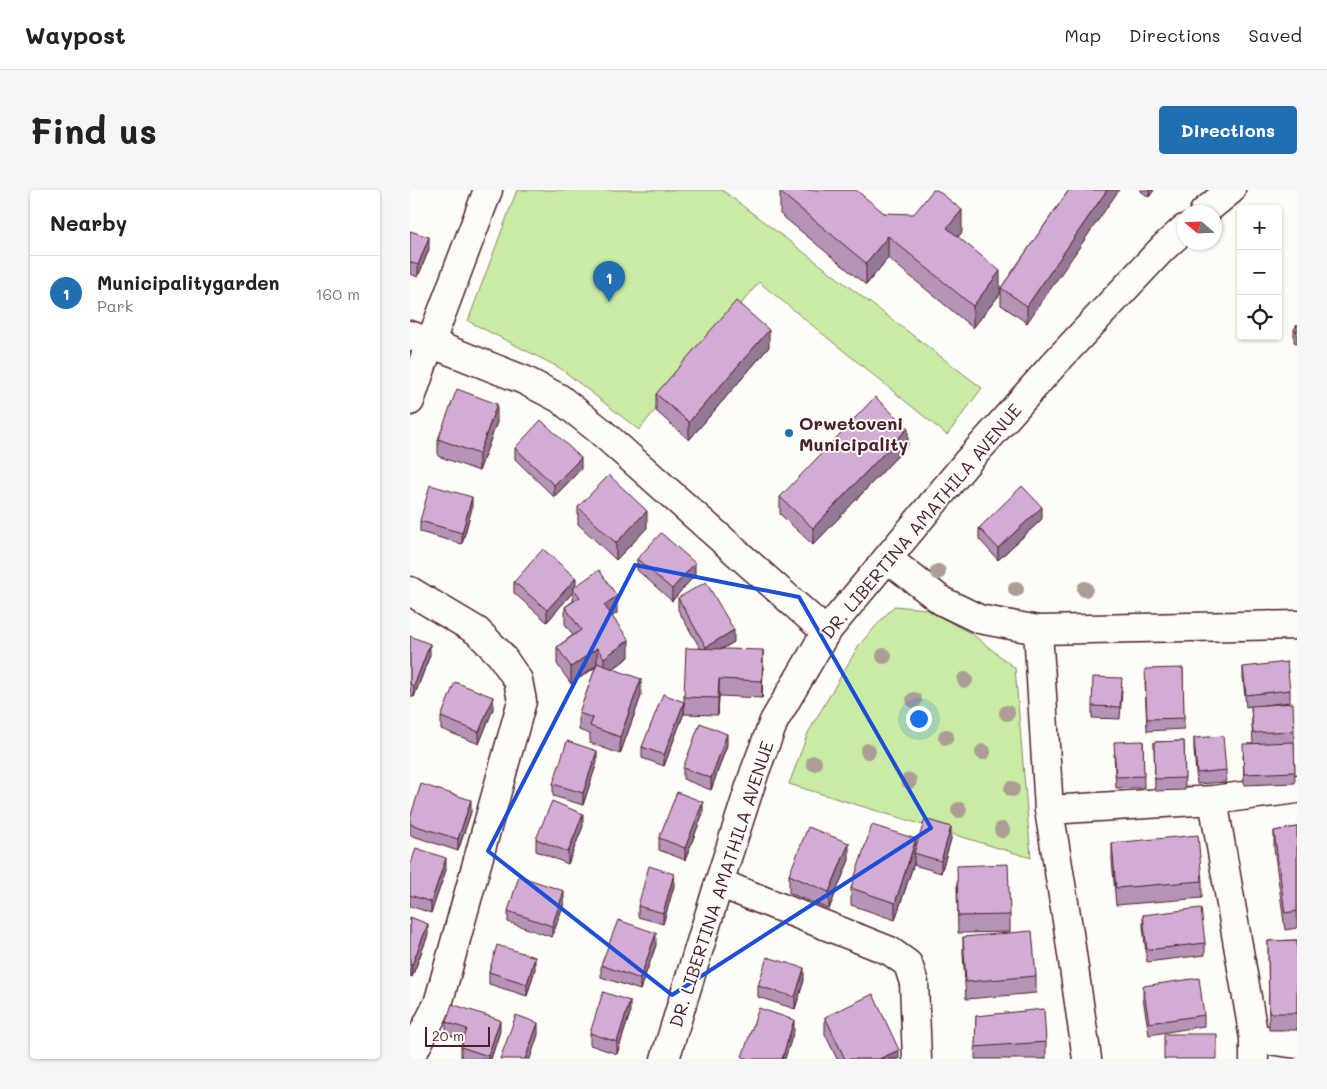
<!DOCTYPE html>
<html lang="en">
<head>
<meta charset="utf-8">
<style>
  body { margin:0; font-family:Mali,sans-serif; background:#f6f6f6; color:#222 }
  .controls { position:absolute; right:15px; top:15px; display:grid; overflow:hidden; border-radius:5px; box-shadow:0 1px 4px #0004 }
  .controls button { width:45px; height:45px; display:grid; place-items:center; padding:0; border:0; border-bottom:1px solid #e0e0e0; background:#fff; color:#222; font:25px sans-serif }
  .compass { position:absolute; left:767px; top:15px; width:45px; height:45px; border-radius:50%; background:#fff; box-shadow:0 1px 4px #0004; rotate:289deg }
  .scale { position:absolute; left:15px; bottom:12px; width:65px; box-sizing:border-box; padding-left:5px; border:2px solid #4a1f2b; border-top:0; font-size:14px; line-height:18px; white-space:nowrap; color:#4a1f2b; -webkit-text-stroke:4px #fdfcf7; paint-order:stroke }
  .you { position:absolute; left:508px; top:528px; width:18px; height:18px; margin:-12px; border:4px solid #fff; border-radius:50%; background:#1a73e8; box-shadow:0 0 0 8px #1a73e833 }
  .badge { display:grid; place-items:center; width:32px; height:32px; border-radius:50%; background:#1f6fb2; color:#fff; font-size:16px; font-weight:700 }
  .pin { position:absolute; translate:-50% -41px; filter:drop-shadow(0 1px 2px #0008) }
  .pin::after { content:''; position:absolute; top:26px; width:18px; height:15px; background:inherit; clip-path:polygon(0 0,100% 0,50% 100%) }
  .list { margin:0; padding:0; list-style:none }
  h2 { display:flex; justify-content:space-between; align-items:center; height:65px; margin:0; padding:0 20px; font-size:21px }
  h2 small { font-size:16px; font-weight:400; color:#767676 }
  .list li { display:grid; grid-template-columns:32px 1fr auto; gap:15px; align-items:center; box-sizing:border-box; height:75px; padding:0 20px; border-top:1px solid #e0e0e0 }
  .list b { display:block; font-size:19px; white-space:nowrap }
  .list p { margin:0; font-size:16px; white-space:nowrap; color:#767676 }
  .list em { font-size:16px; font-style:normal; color:#767676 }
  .icon { flex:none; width:28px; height:28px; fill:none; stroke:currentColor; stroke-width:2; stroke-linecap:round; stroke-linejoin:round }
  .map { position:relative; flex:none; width:887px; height:869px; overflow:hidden; border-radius:5px }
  header { display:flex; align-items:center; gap:30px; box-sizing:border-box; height:70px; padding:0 25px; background:#fff; border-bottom:1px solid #e0e0e0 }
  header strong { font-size:24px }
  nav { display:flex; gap:28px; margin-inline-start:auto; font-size:18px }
  .intro { display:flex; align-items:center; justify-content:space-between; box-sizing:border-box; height:120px; padding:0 30px }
  h1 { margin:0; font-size:35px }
  .button { padding:12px 22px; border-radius:5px; background:#1f6fb2; color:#fff; font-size:18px; font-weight:700 }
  main { display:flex; gap:30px; padding:0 30px }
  aside { flex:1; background:#fff; border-radius:5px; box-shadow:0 1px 4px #0004 }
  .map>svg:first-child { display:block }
</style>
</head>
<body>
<header>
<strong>Waypost</strong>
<nav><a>Map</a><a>Directions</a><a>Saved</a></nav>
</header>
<div class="intro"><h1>Find us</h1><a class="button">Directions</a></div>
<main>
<aside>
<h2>Nearby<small></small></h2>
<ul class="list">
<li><span class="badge">1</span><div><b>Municipalitygarden</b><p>Park</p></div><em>160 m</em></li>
</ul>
</aside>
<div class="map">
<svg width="887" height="869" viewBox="0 0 887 869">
  <rect width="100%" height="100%" fill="#fdfcf7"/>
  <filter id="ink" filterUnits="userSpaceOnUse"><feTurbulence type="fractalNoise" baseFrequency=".02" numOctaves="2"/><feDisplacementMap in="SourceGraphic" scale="10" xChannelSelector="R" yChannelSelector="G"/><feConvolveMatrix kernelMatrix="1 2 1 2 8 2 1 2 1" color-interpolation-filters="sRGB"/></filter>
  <g filter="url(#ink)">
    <path fill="#c9eba4" stroke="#8a8568" d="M107 0H312L572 198 537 245 349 92 229 240 150 178 58 131Z
      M484 416 516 419 562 444 605 478 621 668 379 594 398 543 449 455Z"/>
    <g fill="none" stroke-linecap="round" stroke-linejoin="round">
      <defs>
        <path id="minor" d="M794 22 821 0
          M0 145 114 190 149 208 189 240 416 442
          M0 211 15 167 78 0
          M478 369 532 411 569 429 628 440 887 435
          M0 401 67 441 90 464 108 490 112 511 28 814 6 857 0 861
          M628 440 639 620 659 743 677 869
          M803 610 844 848V869
          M639 620 803 610 887 599
          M309 693 480 761 498 774 504 793 507 869
          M844 848 887 854
          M255 869 309 693 345 581 364 531 416 442 558 271 644 174 753 58 774 39"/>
      </defs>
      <use href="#minor" stroke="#4a1f2b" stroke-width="31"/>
      <use href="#minor" stroke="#fdfcf7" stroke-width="28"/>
    </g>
    <g fill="#ac9e97">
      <circle cx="528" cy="382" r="8"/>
      <circle cx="606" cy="399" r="8"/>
      <circle cx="675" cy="399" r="8"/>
      <circle cx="474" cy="466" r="8"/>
      <circle cx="555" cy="490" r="8"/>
      <circle cx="504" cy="510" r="8"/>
      <circle cx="597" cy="523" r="8"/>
      <circle cx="536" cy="547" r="8"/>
      <circle cx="458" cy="561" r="8"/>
      <circle cx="573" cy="562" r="8"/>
      <circle cx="404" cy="573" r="8"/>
      <circle cx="499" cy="591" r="8"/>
      <circle cx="602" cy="599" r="8"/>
      <circle cx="549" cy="620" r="8"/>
      <circle cx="592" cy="640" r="8"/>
    </g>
    <path fill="#b594b7" stroke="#4a1f2b" d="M659 0 617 133 591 115V98Z
      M729 0H744L739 7Z
      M370 2 474 23 552 42 548 47 590 104 563 138 478 68 456 95 370 24Z
      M0 41 19 59 8 87 0 84Z
      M887 135V153L884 152V140Z
      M359 157 279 250 246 221V204Z
      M87 232 69 281 28 266V249Z
      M498 255 403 355 370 324V307Z
      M105 258 171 279 144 307 105 269Z
      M168 317 237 338 206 370 168 334Z
      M62 318 52 354 10 342V331Z
      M632 329 588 370 569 349V338Z
      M227 369 285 385 262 411 227 380Z
      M104 392 166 396 207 423 202 426 219 467 203 479 231 506 210 564 180 553V544L169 540V523L186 477 161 494 147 474V457L163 445 155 434V417L163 411V402L137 432 104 403Z
      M268 408 324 452 312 459 353 477 352 508 309 506 308 525 274 524V507L290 458 268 420Z
      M0 446 20 465 4 507 0 506Z
      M833 477 880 500V512L854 515 884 541V552L885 593 834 595 833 566 843 554 841 516 836 517 833 488Z
      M773 478 774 539 737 541 735 491Z
      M712 500 710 529 682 528V516Z
      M83 519 69 554 31 539V527Z
      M274 523 254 576 232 568V557Z
      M784 548 816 580V592L787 594 784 560Z
      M733 551 734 598H706L704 564Z
      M774 551 775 600 745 601 744 552Z
      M317 555 301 600 273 589V578Z
      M187 572 173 615 143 606V594Z
      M61 622 48 661 0 645V628Z
      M293 623 275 670 249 660V648Z
      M173 636 158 674 126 661V649Z
      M887 637V738L875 740 864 658V641Z
      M541 649 531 683 504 675V673L485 730 441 715V698L506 656Z
      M702 653 792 691V708L706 715 702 670Z
      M439 670 419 719 379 703V685Z
      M0 677 36 680 21 723 0 716Z
      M547 693 600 725V742L548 743Z
      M264 696 253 734 228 727V716Z
      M154 713 142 747 98 732V721Z
      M733 725 795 753V765L737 772 733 737Z
      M0 727 18 745 2 787 0 786Z
      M553 747 626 786V803L556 809 553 764Z
      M887 750V840H859L858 751Z
      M246 755 230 800 191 787V775Z
      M125 779 117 806 79 794V782Z
      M394 790 385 819 348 807V796Z
      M733 796 794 825V836L739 845 733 808Z
      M220 823 207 864 180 855V843Z
      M566 826 636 852V869H565Z
      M415 827 489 869H427L415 844Z
      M36 832 90 841 81 869H51V857L53 849 36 844Z"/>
    <path fill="#947895" stroke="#4a1f2b" d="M697 0H709L617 133V116Z
      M739 0H744L739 7Z
      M552 20V42L537 60V38Z
      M478 46V68L456 95V73Z
      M19 47V59L8 87V75Z
      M590 81V104L563 138V116Z
      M359 140V157L279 250V232Z
      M87 214V232L69 281V264Z
      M498 238V255L403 355V338Z
      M171 268V279L144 307V295Z
      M62 307V318L52 354V343Z
      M632 317V329L588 370V358Z
      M237 321V338L206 370V353Z
      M285 373V385L262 411V399Z
      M166 388V399L163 398V402L137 432V420Z
      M207 406V423L194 432V415Z
      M324 440V452L296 468V457Z
      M219 450V467L194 485V468Z
      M20 454V465L4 507V496Z
      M187 458V475L161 494V477Z
      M353 460V477L352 508V491Z
      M231 489V506L210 564V547Z
      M309 489V506L308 525V508Z
      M83 507V519L69 554V542Z
      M274 512V523L254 576V565Z
      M317 544V555L301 600V588Z
      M187 561V572L173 615V603Z
      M61 610V622L48 661V649Z
      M293 612V623L275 670V658Z
      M173 624V636L158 674V662Z
      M541 637V649L531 683V671Z
      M506 649V664L504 663V673L485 730V713Z
      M439 653V670L419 719V702Z
      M36 668V680L21 723V712Z
      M264 684V696L253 734V723Z
      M154 701V713L142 747V736Z
      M18 734V745L2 787V775Z
      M246 743V755L230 800V789Z
      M125 767V779L117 806V794Z
      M394 778V790L385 819V807Z
      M220 811V823L207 864V852Z
      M90 830V841L81 869H78V866Z
      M384 830V841L375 869H372Z
      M128 833V845L120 869H115Z
      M489 860V869H469Z"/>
    <path fill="#d3acd5" stroke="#4a1f2b" d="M371 0H446L474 23 504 24 523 0H527L552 20 537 38 590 81 563 116 478 46 456 73 370 2Z
      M659 0H697L617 116 591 98Z
      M0 41 19 47 8 75 0 72Z
      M326 111 359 140 279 232 246 204Z
      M887 135V142L884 140Z
      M47 199 87 214 69 264 28 249Z
      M465 207 498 238 403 338 370 307Z
      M131 230 171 268 144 295 105 258Z
      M199 285 237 321 206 353 168 317Z
      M20 295 62 307 52 343 10 331Z
      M612 296 632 317 588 358 569 338Z
      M251 343 285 373 262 399 227 369Z
      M133 359 166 388 137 420 104 392Z
      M189 380 207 406 194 415 219 450 194 468 187 458 161 477 147 457 171 440 155 417 170 407 163 398Z
      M296 392 324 440 296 457 268 408Z
      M0 446 20 454 4 496 0 494Z
      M276 458 353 460 352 491 309 489 308 508 274 507Z
      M877 472 880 500 836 505 833 477Z
      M187 473 231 489 210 547 180 536 183 528 169 523Z
      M773 478 774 528 737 529 735 479Z
      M683 487 712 488 710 517 682 516Z
      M45 492 83 507 69 542 31 527Z
      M253 504 274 512 254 565 232 557Z
      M883 513 884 541 843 543 841 516Z
      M290 533 317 544 301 588 273 578Z
      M813 546 816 580 787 583 784 548Z
      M157 551 187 561 173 603 143 594Z
      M733 551 734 586 706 587 704 552Z
      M774 551 775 588 745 589 744 552Z
      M884 552 885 582 834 584 833 554Z
      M11 594 61 610 48 649 0 634V628Z
      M267 602 293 612 275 658 249 648Z
      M142 611 173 624 158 662 126 649Z
      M515 629 541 637 531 671 504 663Z
      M462 635 506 649 485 713 441 698Z
      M398 637 439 653 419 702 379 685Z
      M887 637V721L875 723 864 641Z
      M788 645 792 691 706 698 702 653Z
      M6 658 36 668 21 712 0 705V677Z
      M598 674 600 725 548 726 547 676Z
      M239 676 264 684 253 723 228 716Z
      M109 686 154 701 142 736 98 721Z
      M791 718 795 753 737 760 733 725Z
      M0 727 18 734 2 775H0Z
      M208 730 246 743 230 789 191 775Z
      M622 741 626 786 556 792 553 747Z
      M887 750V823H859L858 751Z
      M87 755 125 767 117 794 79 782Z
      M357 767 394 778 385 807 348 796Z
      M789 788 794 825 739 833 733 796Z
      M193 802 220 811 207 852 180 843Z
      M463 804 489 860 469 869H435L415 827Z
      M42 814 90 830 78 866 51 857 57 839 36 832Z
      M349 818 384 830 372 869H339L332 867Z
      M634 819 636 852 565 857 566 826Z
      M106 825 128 833 115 869H90Z
      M754 844H807V869H754Z"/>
  </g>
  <path fill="none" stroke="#1d4ed8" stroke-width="4" stroke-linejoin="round" d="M225 375 389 407 521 638 262 805 78 661Z"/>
  <circle fill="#1f6fb2" stroke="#fdfcf7" stroke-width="2" cx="379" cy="243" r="5"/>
  <g text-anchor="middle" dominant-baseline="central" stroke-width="4" stroke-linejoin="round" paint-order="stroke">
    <g font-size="18" font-weight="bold" fill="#4a1f2b" stroke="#fdfcf7" text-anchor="start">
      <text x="389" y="233">Orwetoveni<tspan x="389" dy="21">Municipality</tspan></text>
    </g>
    <g font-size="18" fill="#4a1f2b" stroke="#fdfcf7">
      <text transform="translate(511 331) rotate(-50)">DR. LIBERTINA AMATHILA AVENUE</text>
      <text transform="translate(311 694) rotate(-72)">DR. LIBERTINA AMATHILA AVENUE</text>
    </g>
  </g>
</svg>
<div class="controls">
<button>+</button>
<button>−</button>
<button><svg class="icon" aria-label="locate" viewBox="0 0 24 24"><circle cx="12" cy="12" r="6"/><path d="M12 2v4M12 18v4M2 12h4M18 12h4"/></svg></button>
</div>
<svg class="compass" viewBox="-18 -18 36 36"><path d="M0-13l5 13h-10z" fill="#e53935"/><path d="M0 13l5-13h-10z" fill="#767676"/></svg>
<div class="scale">20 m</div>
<div class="you"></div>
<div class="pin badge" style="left:199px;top:112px">1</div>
</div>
</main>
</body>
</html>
